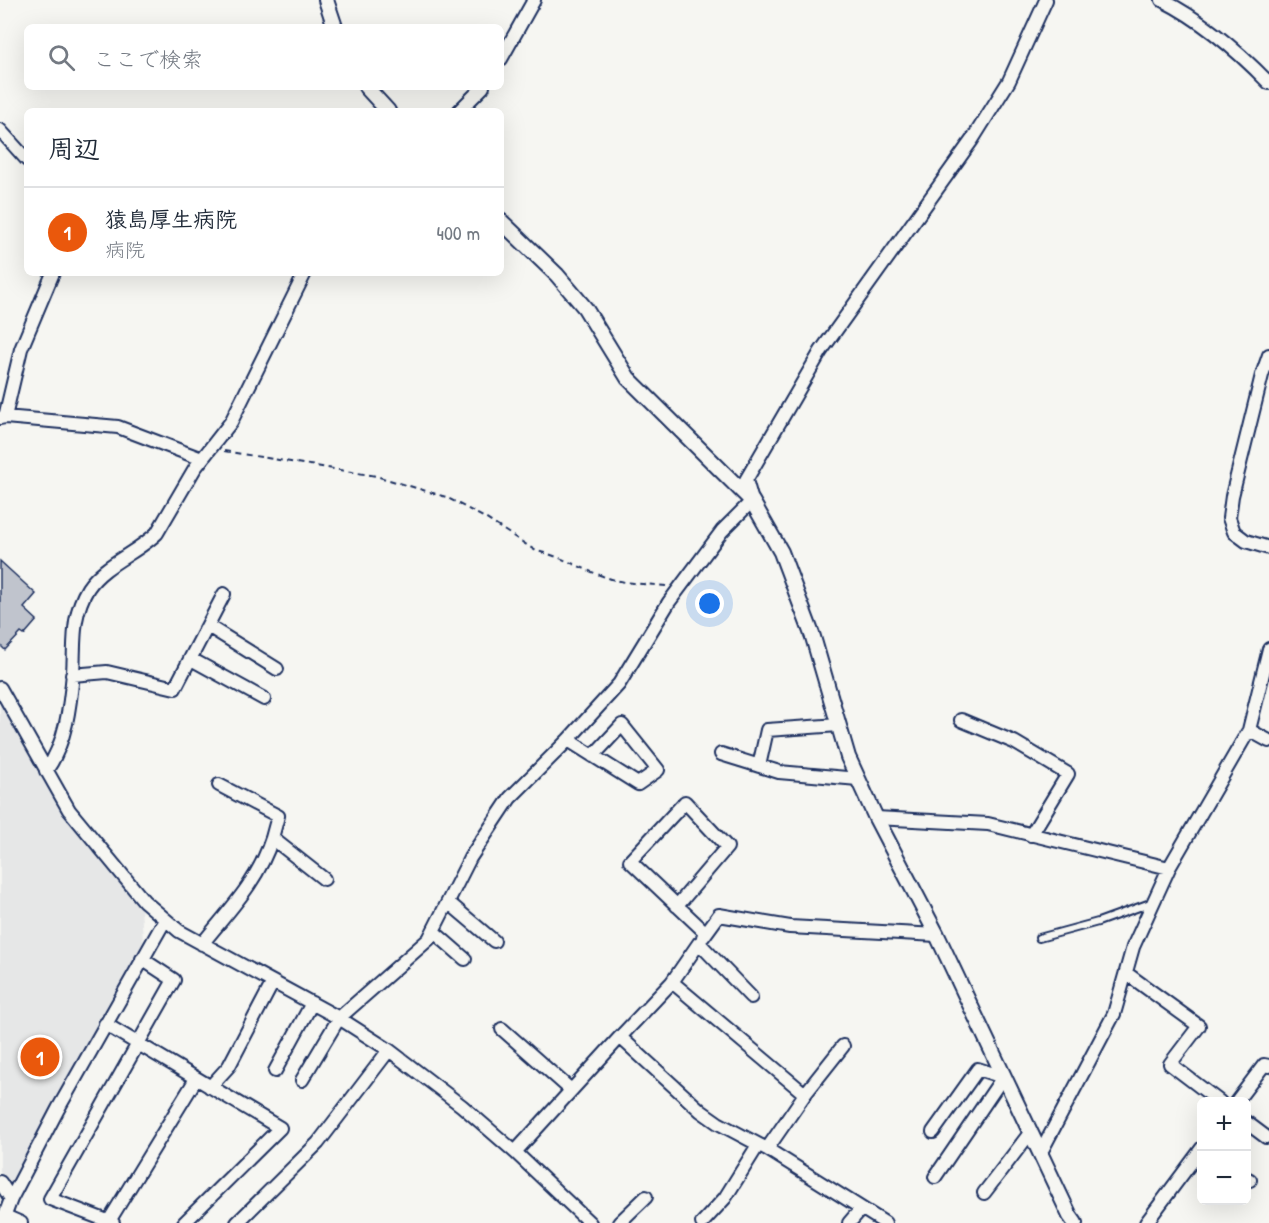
<!DOCTYPE html>
<html lang="ja">
<head>
<meta charset="utf-8">
<style>
  body { margin:0; font-family:"Patrick Hand","Klee One",sans-serif; background:#f2f2f3; color:#1f2937 }
  .controls { position:absolute; right:18px; bottom:18px; display:grid; overflow:hidden; border-radius:9px; box-shadow:0 6px 24px #0002 }
  .controls button { width:54px; height:54px; display:grid; place-items:center; padding:0; border:0; border-bottom:2px solid #e0e1e3; background:#fff; color:#1f2937; font:30px sans-serif }
  .you { position:absolute; left:710px; top:604px; width:21px; height:21px; margin:-15px; border:4px solid #fff; border-radius:50%; background:#1a73e8; box-shadow:0 0 0 9px #1a73e833 }
  .badge { display:grid; place-items:center; width:39px; height:39px; border-radius:50%; background:#ea580c; color:#fff; font-size:20px; font-weight:700 }
  .pin { position:absolute; translate:-50% -50%; border:3px solid #fff; box-shadow:0 2px 6px #0006 }
  .list { margin:0; padding:0; list-style:none }
  h2 { display:flex; justify-content:space-between; align-items:center; height:78px; margin:0; padding:0 24px; font-size:26px }
  h2 small { font-size:20px; font-weight:400; color:#747a83 }
  .list li { display:grid; grid-template-columns:39px 1fr auto; gap:18px; align-items:center; box-sizing:border-box; height:90px; padding:0 24px; border-top:2px solid #e0e1e3 }
  .list b { display:block; font-size:22px; white-space:nowrap }
  .list p { margin:0; font-size:20px; white-space:nowrap; color:#747a83 }
  .list em { font-size:20px; font-style:normal; color:#747a83 }
  .icon { flex:none; width:33px; height:33px; fill:none; stroke:currentColor; stroke-width:2; stroke-linecap:round; stroke-linejoin:round }
  .map { position:relative; flex:none; width:1269px; height:1223px; overflow:hidden }
  .search { position:absolute; background:#fff; box-shadow:0 6px 24px #0002; left:24px; top:24px; width:480px; height:66px; display:flex; align-items:center; gap:15px; box-sizing:border-box; padding:0 21px; border-radius:9px; color:#747a83; font-size:22px }
  .panel { position:absolute; background:#fff; box-shadow:0 6px 24px #0002; left:24px; top:108px; width:480px; height:168px; border-radius:9px }
  .map>svg:first-child { display:block }
</style>
</head>
<body>
<div class="map">
<svg width="1269" height="1223" viewBox="0 0 1269 1223">
  <rect width="100%" height="100%" fill="#f6f6f2"/>
  <filter id="ink" filterUnits="userSpaceOnUse"><feTurbulence type="fractalNoise" baseFrequency=".0167" numOctaves="2"/><feDisplacementMap in="SourceGraphic" scale="12" xChannelSelector="R" yChannelSelector="G"/><feConvolveMatrix kernelMatrix="1 2 1 2 8 2 1 2 1" color-interpolation-filters="sRGB"/></filter>
  <g filter="url(#ink)">
    <path fill="#e6e7e7" d="M0 700 69 822 141 905 143 942 9 1186H7L0 1172Z"/>
    <path fill="#c0c4cd" stroke="#1b2f5e" stroke-width="1.5" d="M0 561 36 594 24 608 37 620 24 635 21 633 5 650 0 645Z"/>
    <g fill="none" stroke-linecap="round" stroke-linejoin="round">
      <defs>
        <path id="service" d="M1039 938 1098 922 1153 902"/>
        <path id="minor" d="M1162 0C1202 20 1238 51 1269 83
          M501 59 534 0
          M459 111 483 87
          M0 130 27 160
          M1269 355 1262 375 1232 496 1229 518 1234 532 1246 541 1269 548
          M5 417 118 427 202 459
          M0 418 5 417 21 349 53 273
          M208 626 277 669
          M191 659 264 699
          M72 675 107 672 175 688 224 594
          M0 688 69 810 144 901 179 931 339 1018 389 1050 462 1106 515 1152 590 1223
          M961 720 1014 742 1068 774 1031 835
          M1249 730 1269 741
          M568 740 638 784 658 770 622 725 593 756
          M721 754 779 772 858 779
          M759 766 767 730 839 725
          M46 771C66 743 70 706 73 673 75 642 71 616 88 588 104 564 137 553 157 533L195 468 231 422 305 273
          M219 785 278 816 272 838 324 879
          M876 818 988 824 1169 868
          M448 902 494 941
          M677 906 727 847 685 802 630 861 706 933
          M433 931 465 959
          M703 937 719 915 790 927 937 935
          M202 944C229 910 258 882 272 838
          M1126 973 1199 1026 1170 1064 1220 1102
          M672 982 620 1037 701 1111 718 1123 767 1149
          M751 997 699 943 672 982 805 1094
          M105 1024 280 1128 184 1223
          M502 1029 571 1090
          M843 1046 805 1094 767 1149 885 1223
          M275 1071 312 1003
          M302 1080 339 1018 429 939 470 858 510 798 568 740 619 684 669 602 722 531 752 501 746 480 821 351 972 140 1009 81 1046 0
          M210 1087 229 1066 273 982
          M1236 1102 1264 1065 1269 1066
          M1246 1122 1266 1137
          M933 1132 978 1069 1003 1077 935 1177
          M515 1152 620 1037
          M1040 1154 1114 1014 1133 947 1169 868 1249 730 1269 649
          M1246 1178 1250 1180
          M0 1182 11 1199
          M984 1193 1030 1133
          M5 1216 21 1223
          M109 1221 196 1079
          M2 1223 11 1199 58 1109 165 920
          M113 1223 50 1199 174 980 142 959
          M237 1223 318 1143 389 1050
          M619 1223 646 1197
          M702 1223 725 1198 758 1145
          M849 1223 861 1209
          M1146 1223 1202 1148"/>
        <path id="tertiary" d="M326 0 335 27
          M366 87 388 111
          M501 221 557 275 585 308 628 378 752 501 781 552 813 637 848 757 876 818 937 935 1070 1216 1075 1223"/>
      </defs>
      <use href="#service" stroke="#1b2f5e" stroke-width="10"/>
      <use href="#minor" stroke="#1b2f5e" stroke-width="16"/>
      <use href="#tertiary" stroke="#1b2f5e" stroke-width="18"/>
      <path stroke="#1b2f5e" stroke-width="2" stroke-dasharray="6 4.5" stroke-linecap="butt" d="M224 451 376 476 446 497 485 518 536 551C563 556 588 573 615 580 631 584 649 584 666 586"/>
      <use href="#service" stroke="#f6f6f2" stroke-width="6"/>
      <use href="#minor" stroke="#f6f6f2" stroke-width="12"/>
      <use href="#tertiary" stroke="#f6f6f2" stroke-width="14"/>
    </g>
  </g>
</svg>
<div class="controls">
<button>+</button>
<button>−</button>
</div>
<div class="you"></div>
<div class="pin badge" style="left:40px;top:1057px">1</div>
<div class="search"><svg class="icon" aria-label="search" viewBox="0 0 24 24"><circle cx="10" cy="10" r="6"/><path d="M15 15l6 6"/></svg>ここで検索</div>
<section class="panel">
<h2>周辺<small></small></h2>
<ul class="list">
<li><span class="badge">1</span><div><b>猿島厚生病院</b><p>病院</p></div><em>400 m</em></li>
</ul>
</section>
</div>
</body>
</html>
